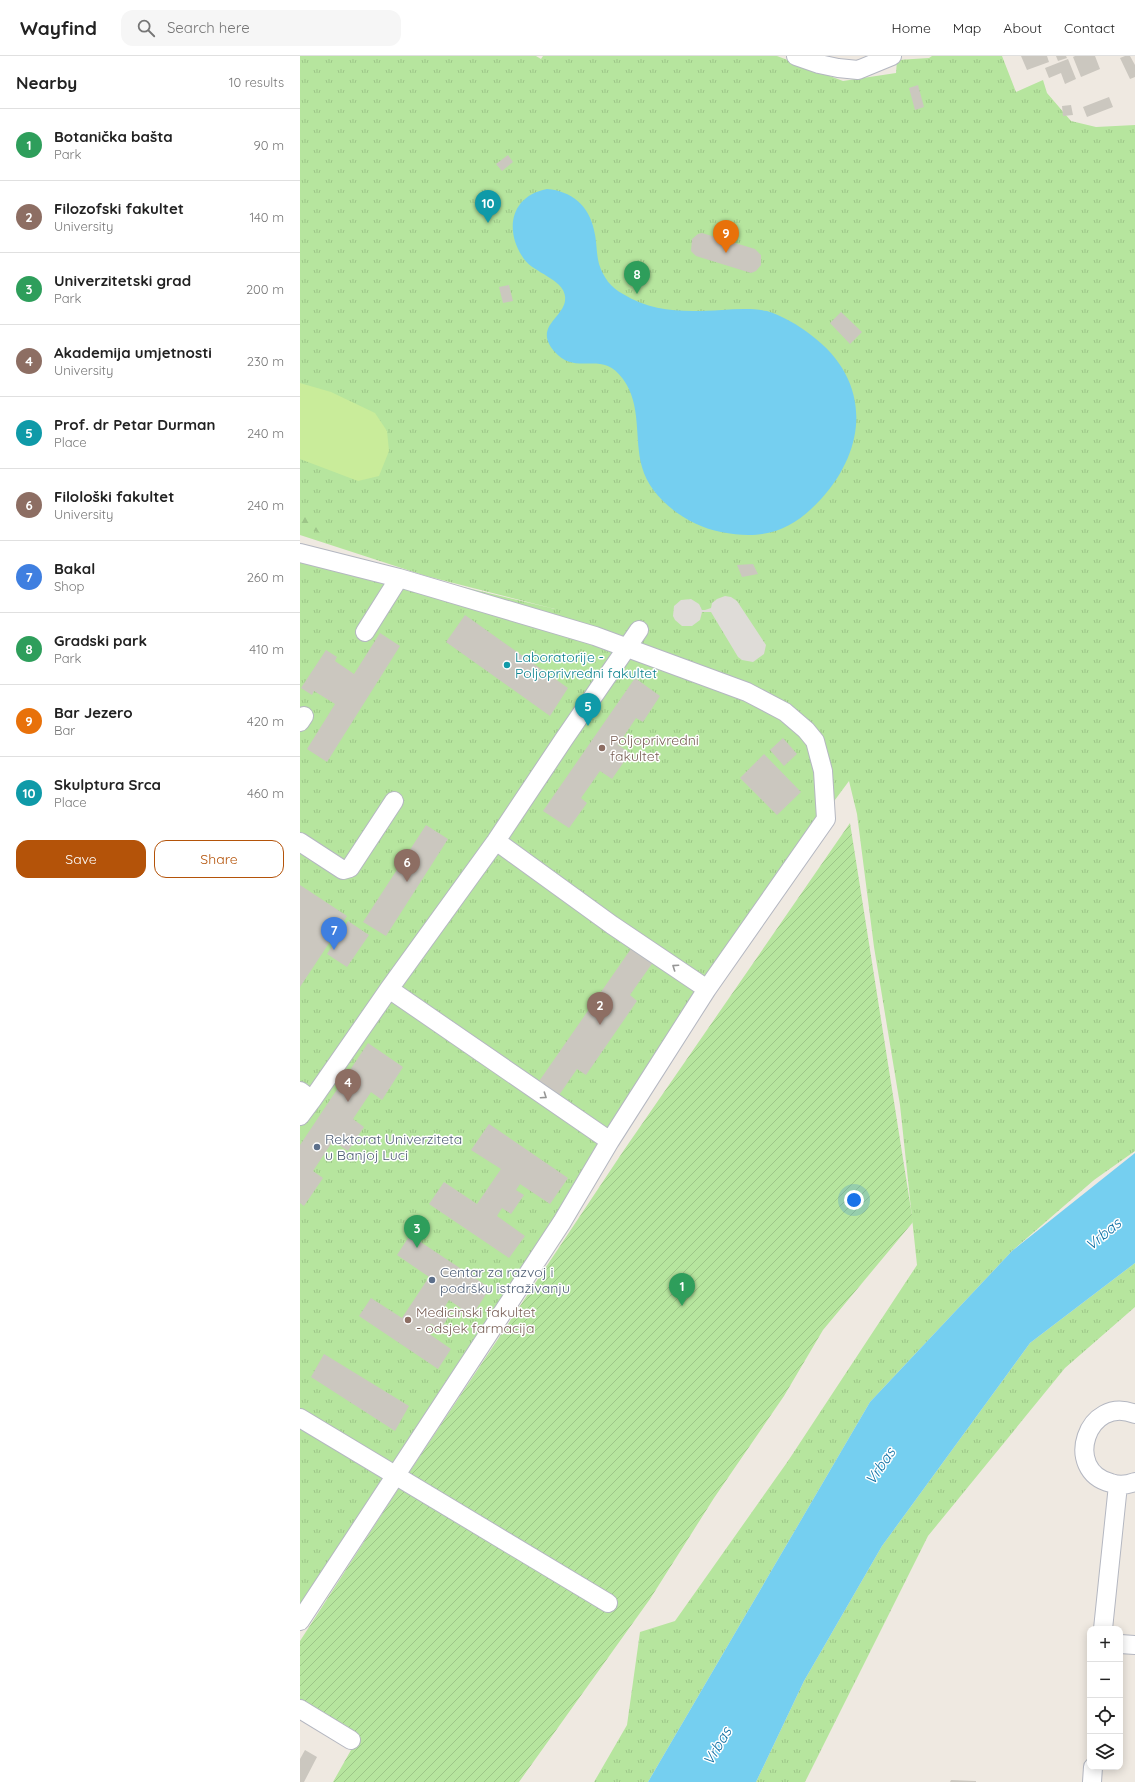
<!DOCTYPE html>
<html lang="en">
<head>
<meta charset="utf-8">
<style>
  body { margin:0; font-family:Quicksand,sans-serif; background:#f6f6f6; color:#222 }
  .controls { position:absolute; right:12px; bottom:12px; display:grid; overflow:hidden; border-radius:8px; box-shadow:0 2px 10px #0003 }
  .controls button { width:36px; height:36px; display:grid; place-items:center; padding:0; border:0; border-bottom:1px solid #e0e0e0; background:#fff; color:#222; font:20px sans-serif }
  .you { position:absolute; left:554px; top:1144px; width:14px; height:14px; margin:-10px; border:3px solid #fff; border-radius:50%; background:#1a73e8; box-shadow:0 0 0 6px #1a73e833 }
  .badge { display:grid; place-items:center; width:26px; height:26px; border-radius:50%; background:#b45309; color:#fff; font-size:13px; font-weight:700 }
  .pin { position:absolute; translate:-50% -33px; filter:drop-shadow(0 1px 2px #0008) }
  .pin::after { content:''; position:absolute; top:21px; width:14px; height:12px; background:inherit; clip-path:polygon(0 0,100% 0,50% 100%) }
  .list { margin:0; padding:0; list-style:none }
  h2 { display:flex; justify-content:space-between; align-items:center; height:52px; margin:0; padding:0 16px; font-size:17px }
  h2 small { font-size:13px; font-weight:400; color:#767676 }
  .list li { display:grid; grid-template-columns:26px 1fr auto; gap:12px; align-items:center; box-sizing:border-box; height:72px; padding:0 16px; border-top:1px solid #e0e0e0 }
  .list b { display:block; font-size:15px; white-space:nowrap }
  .list p { margin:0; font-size:13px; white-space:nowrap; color:#767676 }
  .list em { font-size:13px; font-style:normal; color:#767676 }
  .actions { display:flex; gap:8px; padding:12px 16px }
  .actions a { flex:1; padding:9px 0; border:1px solid #b45309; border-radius:12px; text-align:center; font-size:14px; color:#b45309 }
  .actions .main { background:#b45309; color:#fff }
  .icon { flex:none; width:22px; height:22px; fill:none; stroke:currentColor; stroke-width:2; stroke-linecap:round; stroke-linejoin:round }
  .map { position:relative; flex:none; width:835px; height:1726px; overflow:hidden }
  header { display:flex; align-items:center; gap:24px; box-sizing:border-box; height:56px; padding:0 20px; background:#fff; border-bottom:1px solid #e0e0e0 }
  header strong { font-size:19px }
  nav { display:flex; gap:22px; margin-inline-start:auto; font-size:14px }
  .search { width:280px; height:36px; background:#f6f6f6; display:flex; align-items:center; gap:10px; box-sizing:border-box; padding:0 14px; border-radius:12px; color:#767676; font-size:15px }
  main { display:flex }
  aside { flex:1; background:#fff }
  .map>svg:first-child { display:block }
</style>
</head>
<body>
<header>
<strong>Wayfind</strong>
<div class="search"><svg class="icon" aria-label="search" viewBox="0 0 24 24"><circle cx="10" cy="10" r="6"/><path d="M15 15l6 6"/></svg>Search here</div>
<nav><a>Home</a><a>Map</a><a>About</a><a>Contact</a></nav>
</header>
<main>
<aside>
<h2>Nearby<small>10 results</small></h2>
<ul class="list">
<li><span class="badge" style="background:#2e9e5b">1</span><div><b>Botanička bašta</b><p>Park</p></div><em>90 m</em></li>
<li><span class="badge" style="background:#8d6e63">2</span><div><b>Filozofski fakultet</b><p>University</p></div><em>140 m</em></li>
<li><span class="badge" style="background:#2e9e5b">3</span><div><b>Univerzitetski grad</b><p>Park</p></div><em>200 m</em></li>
<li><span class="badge" style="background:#8d6e63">4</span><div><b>Akademija umjetnosti</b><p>University</p></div><em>230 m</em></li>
<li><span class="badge" style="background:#0f9aa8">5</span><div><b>Prof. dr Petar Durman</b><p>Place</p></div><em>240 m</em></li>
<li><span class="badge" style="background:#8d6e63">6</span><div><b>Filološki fakultet</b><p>University</p></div><em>240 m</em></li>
<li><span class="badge" style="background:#3f7fe0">7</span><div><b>Bakal</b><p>Shop</p></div><em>260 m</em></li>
<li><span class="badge" style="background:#2e9e5b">8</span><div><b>Gradski park</b><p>Park</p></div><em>410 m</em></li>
<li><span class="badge" style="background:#e8710a">9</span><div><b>Bar Jezero</b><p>Bar</p></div><em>420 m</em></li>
<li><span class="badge" style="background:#0f9aa8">10</span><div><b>Skulptura Srca</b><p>Place</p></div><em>460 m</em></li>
</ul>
<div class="actions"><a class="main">Save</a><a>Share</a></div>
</aside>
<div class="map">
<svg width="835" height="1726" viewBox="0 0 835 1726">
  <defs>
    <pattern id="grass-tufts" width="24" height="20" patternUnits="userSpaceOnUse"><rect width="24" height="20" fill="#b6e59e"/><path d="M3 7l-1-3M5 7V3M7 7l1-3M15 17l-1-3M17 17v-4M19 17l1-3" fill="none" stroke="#9dc588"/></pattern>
    <pattern id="forest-firs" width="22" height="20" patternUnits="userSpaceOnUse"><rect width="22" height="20" fill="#b6e59e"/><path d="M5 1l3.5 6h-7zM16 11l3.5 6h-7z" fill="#9dc588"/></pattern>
    <pattern id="garden-furrows" width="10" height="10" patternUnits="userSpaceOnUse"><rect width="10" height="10" fill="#b6e59e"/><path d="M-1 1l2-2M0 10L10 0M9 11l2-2" fill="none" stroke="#9dc588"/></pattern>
  </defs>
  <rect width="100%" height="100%" fill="#efe9e1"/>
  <path fill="url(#grass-tufts)" d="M0 0H236L241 3 243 0H477L543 25 596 17 597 4 629 2 632 0H702L716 36 743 24 747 37 771 65 796 71 835 69V1095L794 1124 712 1195 570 1346 348 1726H294L327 1669 340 1576 375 1565 488 1405 617 1209 600 1049 574 891 557 758 549 725 469 833 0 1552V488L76 510 255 553 126 520 0 479Z
    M835 1207V1251L765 1312 628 1480 505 1726H456L504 1625 582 1490 730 1287Z"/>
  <path fill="url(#forest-firs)" d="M0 445 38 483 0 470Z"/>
  <path fill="url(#garden-furrows)" d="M550 767 613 1166 523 1274 484 1340 414 1442 350 1543 219 1726H33L55 1687 52 1678 48 1671 0 1643V1585L100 1430 324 1094Z"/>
  <path fill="#c9ec9a" d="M0 327 31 336 75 357 87 375 89 395 79 420 58 425 0 403Z"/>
  <path fill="#dfdcd8" d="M425 540 431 541 437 545 466 589 464 598 453 606 442 604 438 601 411 556H402L400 564 392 570H382L375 564 373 560 374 550 381 544 391 543 399 548 402 554H405L411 552 412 547 417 543Z"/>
  <path fill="#75cff0" d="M247 133C272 135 289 150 294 174 297 185 296 197 299 208 303 221 311 232 323 238 354 257 386 256 422 254 437 253 452 252 467 255 483 260 498 269 511 279 570 323 569 389 522 442 493 474 465 485 421 476 389 470 351 444 342 411 334 382 342 349 323 323 301 292 277 322 254 295 232 269 268 261 265 240 263 223 234 217 224 203 204 175 210 140 247 133Z
    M835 1097V1207L730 1287 582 1490 504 1625 456 1726H348L570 1346 712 1195Z"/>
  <path fill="#cbc7bf" d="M721 0H747L749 6 727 14Z
    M756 0H766L767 2 758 5Z
    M775 0H795L800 13 781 21 773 1Z
    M825 0H830L835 9V21L830 23 820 2Z
    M768 3 776 23 765 28 761 17 749 22 745 12Z
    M618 29 624 51 615 54 609 32Z
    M809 41 813 51 787 61 783 51Z
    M771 49 773 59 763 60 762 50Z
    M208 99 213 106 202 115 196 108Z
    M402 177 455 193 461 199V209L456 215 451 217 396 200 391 195 392 183 398 178Z
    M209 229 213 245 203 247 199 231Z
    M541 256 562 276 550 288 530 267Z
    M453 508 458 518 442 521 437 509Z
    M165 559 268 632 250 660 146 586Z
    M80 577 100 590 27 706 7 693 35 648 14 635 12 639 1 632 26 594 37 601 35 605 54 618Z
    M335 622 360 640 343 666 336 662 318 689 330 697 312 723 300 715 281 742 287 747 269 772 243 755Z
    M483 682 497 698 484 710 470 694Z
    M464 698 501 736 477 759 440 722Z
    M126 769 148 783 86 880 63 866Z
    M0 829 47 860 0 931Z
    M48 865 69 879 47 911 27 898Z
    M335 887 356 902 330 939 337 945 286 1019 277 1013 255 1045 235 1031Z
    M68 987 103 1011 82 1044 71 1036 53 1063 64 1071 48 1095 33 1085 13 1115 23 1122 4 1150 0 1147V1089Z
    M189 1068 268 1122 250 1148 220 1128 216 1134 224 1139 211 1158 202 1152 197 1160 225 1180 209 1202 129 1148 144 1126 177 1148 201 1113 171 1094Z
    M110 1179 190 1232 172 1260 149 1244 144 1252 151 1257 140 1274 131 1268 125 1275 151 1293 138 1313 59 1260 71 1242 102 1262 129 1221 97 1199Z
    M24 1298 109 1350 95 1375 11 1321Z
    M5 1694 17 1701 4 1726H0V1703Z
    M651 1724 676 1725V1726H650Z"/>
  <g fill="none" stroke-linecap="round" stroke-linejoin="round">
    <defs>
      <path id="minor" d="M496 0 519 8 538 12 558 14 592 0
        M0 497 99 522
        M0 666 4 660
        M196 785 312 869 407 933
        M0 786 43 814 50 812 94 745
        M89 933 310 1085
        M0 1035 12 1044 89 933 196 785 264 683 339 574
        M0 1060 12 1044
        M835 1358C787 1338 762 1415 811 1427 819 1430 827 1429 835 1426
        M0 1362 308 1547
        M0 1565 262 1166 310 1085 407 933 526 763 523 715 515 685 506 674 485 656 447 636 295 580 99 522 65 576
        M803 1573 818 1429
        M820 1588 835 1589
        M0 1653 51 1684
        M792 1726 793 1711"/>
    </defs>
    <use href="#minor" stroke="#b4b7c1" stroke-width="20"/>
    <use href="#minor" stroke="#fff" stroke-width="18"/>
  </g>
  <defs><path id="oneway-chevron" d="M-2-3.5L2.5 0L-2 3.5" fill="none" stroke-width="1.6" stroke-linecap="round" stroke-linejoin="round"/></defs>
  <g stroke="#969696">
    <use href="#oneway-chevron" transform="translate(375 911) rotate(-146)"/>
    <use href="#oneway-chevron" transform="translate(244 1040) rotate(34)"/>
  </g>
  <circle fill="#0f9aa8" stroke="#fff" stroke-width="1.5" cx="207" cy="609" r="4"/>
  <g fill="#8d6e63" stroke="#fff" stroke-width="1.5">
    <circle cx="302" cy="692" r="4"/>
    <circle cx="108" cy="1264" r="4"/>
  </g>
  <g fill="#5c6f8a" stroke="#fff" stroke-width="1.5">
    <circle cx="17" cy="1091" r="4"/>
    <circle cx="132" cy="1224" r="4"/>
  </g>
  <g text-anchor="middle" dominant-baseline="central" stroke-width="3" stroke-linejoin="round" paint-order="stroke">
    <g font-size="14" fill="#0d838f" stroke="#fff" text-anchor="start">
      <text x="215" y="601">Laboratorije -<tspan x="215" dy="16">Poljoprivredni fakultet</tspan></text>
    </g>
    <g font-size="14" fill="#785e54" stroke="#fff" text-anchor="start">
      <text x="310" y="684">Poljoprivredni<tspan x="310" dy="16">fakultet</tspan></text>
      <text x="116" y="1256">Medicinski fakultet<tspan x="116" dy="16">- odsjek farmacija</tspan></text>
    </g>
    <g font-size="14" fill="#4e5e75" stroke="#fff" text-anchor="start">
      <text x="25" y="1083">Rektorat Univerziteta<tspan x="25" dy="16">u Banjoj Luci</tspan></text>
      <text x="140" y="1216">Centar za razvoj i<tspan x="140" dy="16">podršku istraživanju</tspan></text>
    </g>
    <g font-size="15" font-style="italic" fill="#0d6fa3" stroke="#fff">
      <text transform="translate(803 1178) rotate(-40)">Vrbas</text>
      <text transform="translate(580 1410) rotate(-56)">Vrbas</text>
      <text transform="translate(417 1690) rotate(-60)">Vrbas</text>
    </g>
  </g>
</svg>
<div class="controls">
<button>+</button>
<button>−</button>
<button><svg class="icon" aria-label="locate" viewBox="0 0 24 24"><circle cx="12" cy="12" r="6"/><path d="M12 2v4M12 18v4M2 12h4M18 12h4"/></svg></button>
<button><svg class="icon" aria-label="layers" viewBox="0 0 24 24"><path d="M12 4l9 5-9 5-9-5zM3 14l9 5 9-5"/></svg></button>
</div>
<div class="you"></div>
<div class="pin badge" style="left:382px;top:1250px;background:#2e9e5b">1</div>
<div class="pin badge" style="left:300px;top:969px;background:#8d6e63">2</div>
<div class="pin badge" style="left:117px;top:1192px;background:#2e9e5b">3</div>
<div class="pin badge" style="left:48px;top:1046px;background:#8d6e63">4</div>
<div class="pin badge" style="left:288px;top:670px;background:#0f9aa8">5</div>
<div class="pin badge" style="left:107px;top:826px;background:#8d6e63">6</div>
<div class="pin badge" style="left:34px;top:894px;background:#3f7fe0">7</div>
<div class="pin badge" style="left:337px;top:238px;background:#2e9e5b">8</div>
<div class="pin badge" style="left:426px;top:197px;background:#e8710a">9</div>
<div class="pin badge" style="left:188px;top:167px;background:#0f9aa8">10</div>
</div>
</main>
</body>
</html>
